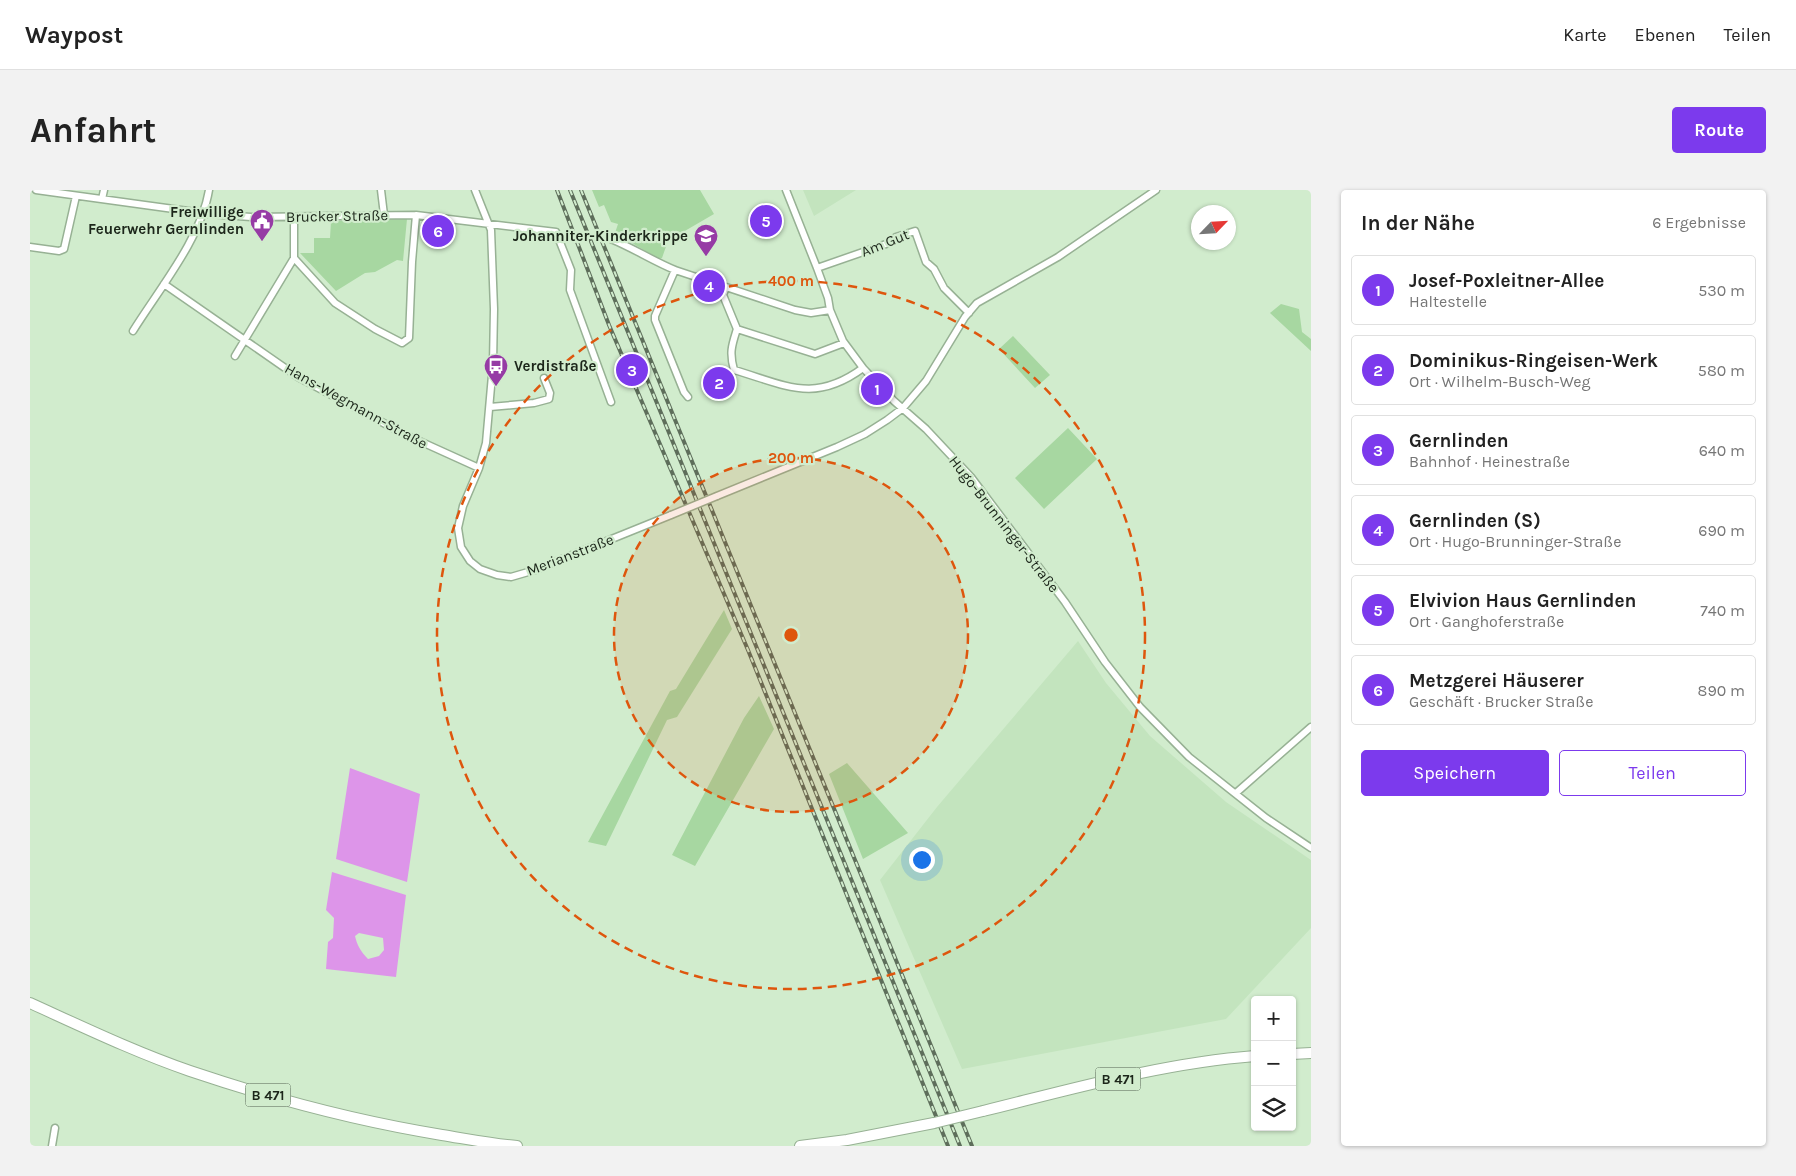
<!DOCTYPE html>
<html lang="de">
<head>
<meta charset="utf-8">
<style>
  body { margin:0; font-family:Karla,sans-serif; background:#f2f2f2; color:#222 }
  .controls { position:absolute; right:15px; bottom:15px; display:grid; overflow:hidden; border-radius:5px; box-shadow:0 1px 4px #0004 }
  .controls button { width:45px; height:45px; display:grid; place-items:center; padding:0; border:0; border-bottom:1px solid #e0e0e0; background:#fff; color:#222; font:25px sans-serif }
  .compass { position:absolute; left:1161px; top:15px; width:45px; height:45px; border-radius:50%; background:#fff; box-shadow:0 1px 4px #0004; rotate:65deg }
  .you { position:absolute; left:891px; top:669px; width:18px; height:18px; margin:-12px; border:4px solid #fff; border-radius:50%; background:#1a73e8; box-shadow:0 0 0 8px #1a73e833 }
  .badge { display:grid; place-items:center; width:32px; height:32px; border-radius:50%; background:#7c3aed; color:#fff; font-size:16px; font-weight:700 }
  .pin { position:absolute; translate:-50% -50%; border:2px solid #fff; box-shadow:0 1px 5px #0006 }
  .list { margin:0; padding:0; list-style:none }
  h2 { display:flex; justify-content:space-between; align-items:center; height:65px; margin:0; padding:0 20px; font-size:21px }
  h2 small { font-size:16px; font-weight:400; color:#767676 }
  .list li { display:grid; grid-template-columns:32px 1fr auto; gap:15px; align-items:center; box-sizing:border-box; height:70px; margin:0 10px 10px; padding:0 10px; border:1px solid #e0e0e0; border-radius:5px }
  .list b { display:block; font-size:19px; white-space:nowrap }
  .list p { margin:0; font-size:16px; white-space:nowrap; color:#767676 }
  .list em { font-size:16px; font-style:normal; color:#767676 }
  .actions { display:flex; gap:10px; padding:15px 20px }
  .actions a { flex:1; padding:11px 0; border:1px solid #7c3aed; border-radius:5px; text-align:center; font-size:18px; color:#7c3aed }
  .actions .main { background:#7c3aed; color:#fff }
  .icon { flex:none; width:28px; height:28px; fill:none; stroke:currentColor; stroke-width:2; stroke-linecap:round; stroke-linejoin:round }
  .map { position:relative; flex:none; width:1281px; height:956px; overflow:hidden; border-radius:5px }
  header { display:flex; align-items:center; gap:30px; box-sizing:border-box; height:70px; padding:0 25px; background:#fff; border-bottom:1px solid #e0e0e0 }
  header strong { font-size:24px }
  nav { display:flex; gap:28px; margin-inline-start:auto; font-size:18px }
  .intro { display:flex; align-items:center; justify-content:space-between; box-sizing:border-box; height:120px; padding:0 30px }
  h1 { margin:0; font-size:35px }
  .button { padding:12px 22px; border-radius:5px; background:#7c3aed; color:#fff; font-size:18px; font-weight:700 }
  main { display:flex; gap:30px; padding:0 30px }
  aside { flex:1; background:#fff; border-radius:5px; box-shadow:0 1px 4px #0004 }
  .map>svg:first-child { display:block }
</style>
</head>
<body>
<header>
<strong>Waypost</strong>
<nav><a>Karte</a><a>Ebenen</a><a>Teilen</a></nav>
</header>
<div class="intro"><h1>Anfahrt</h1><a class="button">Route</a></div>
<main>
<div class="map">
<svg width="1281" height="956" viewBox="0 0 1281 956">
  <rect width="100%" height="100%" fill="#d1eccd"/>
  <path fill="#c3e4be" d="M773 0H826L784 26Z
    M1048 451 1076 493 1120 546 1196 612 1281 670V738L1196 829 932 879 850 690 907 617Z"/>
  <path fill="#a7d7a1" d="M562 0H670L684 24 641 49 639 48 632 68 629 69 585 43 588 34 581 32 574 15 569 17Z
    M377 29 373 71 367 70 345 82 335 83 306 101 270 63H284V48H300L301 31Z
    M1251 114 1269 119 1272 142 1281 149V161L1240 123Z
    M983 146 1020 185 1005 198 969 159Z
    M1038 238 1067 269 1014 319 985 288Z
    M694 420 702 439 647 527 637 530 576 656 558 652 640 501 646 499Z
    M729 506 744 539 665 676 642 665 714 528Z
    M817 573 878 643 833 669 799 584Z"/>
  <path fill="#dd95e9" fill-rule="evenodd" d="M320 578 390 604 377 692 306 669Z
    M302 682 376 705 366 787 296 779 298 752 303 748 304 728 296 720ZM329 743 353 748 354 760 349 766 338 769C331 762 327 755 325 746Z"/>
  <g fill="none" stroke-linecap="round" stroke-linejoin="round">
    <defs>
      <path id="minor" d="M6 0 180 24 221 27 386 25 526 42 541 80 540 100 581 212
        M351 0 354 25
        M445 0 461 40 464 119 463 174 456 253 449 278 433 316 428 338 431 357 440 371 450 379 467 385 481 387 505 380 641 325
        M756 0 787 78 798 108 800 120 813 151 833 178 864 211 896 239 941 287 1035 412 1075 472 1110 517 1159 567 1236 628 1281 658
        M72 9 74 0
        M581 49C603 58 623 71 645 80L765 120 781 123 800 120
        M0 57 29 61 34 59 46 6
        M264 68 305 113 345 139 372 153 379 148 382 72 386 25
        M787 78 856 54 866 47 885 41 896 72 904 79 914 98 939 123
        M645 80 625 126V130L654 202 658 207
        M134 94 268 187 374 244 449 278
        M696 97 693 105 707 139 785 164 814 153
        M707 139C702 155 699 162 704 180 756 195 784 214 833 178
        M103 141C129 99 171 49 179 0
        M205 166 264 68V27
        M460 217 504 213 519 209 520 203 514 188
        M687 306 807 257 835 244 857 230 873 218 896 191 935 127 947 113 1028 67 1126 0
        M1206 603 1281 537
        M22 956 25 938"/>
      <path id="trunk" d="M0 813C53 837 105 862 160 881 243 909 326 931 412 945 437 949 462 954 487 956
        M1262 864 1281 863
        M953 921C1042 899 1133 873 1225 866
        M770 956 817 950 904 933"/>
    </defs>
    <use href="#minor" stroke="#97b194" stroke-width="9"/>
    <use href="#trunk" stroke="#97b194" stroke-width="12"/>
    <use href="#minor" stroke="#fff" stroke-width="6"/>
    <use href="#trunk" stroke="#fff" stroke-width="10"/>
    <defs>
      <path id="rail" d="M527 0 579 135 718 460 918 956
        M540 0 930 956
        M551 0 942 956"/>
    </defs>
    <use href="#rail" stroke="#5e6e5b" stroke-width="4"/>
    <use href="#rail" stroke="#d1eccd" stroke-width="2" stroke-dasharray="5.5" stroke-linecap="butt"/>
    <defs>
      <path id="minor-bridge" d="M641 325 687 306"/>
      <path id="trunk-bridge" d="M904 933 953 921"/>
    </defs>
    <use href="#minor-bridge" stroke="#97b194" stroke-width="9" stroke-linecap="butt"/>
    <use href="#trunk-bridge" stroke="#97b194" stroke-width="12" stroke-linecap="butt"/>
    <use href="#minor-bridge" stroke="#fff" stroke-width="6"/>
    <use href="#trunk-bridge" stroke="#fff" stroke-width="10"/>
  </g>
  <circle cx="761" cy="445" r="177" fill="#de560d" fill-opacity=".12"/>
  <g fill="none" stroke="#de560d" stroke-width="2.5" stroke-dasharray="9 6">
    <circle cx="761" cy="445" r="177"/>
    <circle cx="761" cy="445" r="354"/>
  </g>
  <defs>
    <symbol id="civic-pin" viewBox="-11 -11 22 30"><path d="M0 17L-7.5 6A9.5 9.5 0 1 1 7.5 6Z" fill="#963ba5" stroke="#d1eccd"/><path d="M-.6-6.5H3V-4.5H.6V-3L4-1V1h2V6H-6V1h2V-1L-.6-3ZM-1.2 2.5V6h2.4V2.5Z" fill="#fff"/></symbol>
    <symbol id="school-pin" viewBox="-11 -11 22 30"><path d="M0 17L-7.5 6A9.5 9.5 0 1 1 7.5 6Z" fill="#963ba5" stroke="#d1eccd"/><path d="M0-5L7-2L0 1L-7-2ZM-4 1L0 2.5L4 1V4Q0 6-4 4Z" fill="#fff"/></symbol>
    <symbol id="bus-pin" viewBox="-11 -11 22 30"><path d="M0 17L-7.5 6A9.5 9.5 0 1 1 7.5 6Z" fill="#963ba5" stroke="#d1eccd"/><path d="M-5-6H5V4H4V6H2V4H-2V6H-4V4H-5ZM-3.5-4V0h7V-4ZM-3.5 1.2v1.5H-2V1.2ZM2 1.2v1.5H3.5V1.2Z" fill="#fff"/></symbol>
  </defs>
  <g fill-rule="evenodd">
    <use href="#civic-pin" x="218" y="17" width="28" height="38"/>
    <use href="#school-pin" x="662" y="32" width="28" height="38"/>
    <use href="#bus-pin" x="452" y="162" width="28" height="38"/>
  </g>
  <g text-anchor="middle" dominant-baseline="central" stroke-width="4.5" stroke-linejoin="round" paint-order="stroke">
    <g fill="#d1eccd" stroke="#526150" stroke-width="1">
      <rect x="1065.5" y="877.5" width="45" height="23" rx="4"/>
      <rect x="215.5" y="893.5" width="45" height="23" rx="4"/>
    </g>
    <g font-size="14" font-weight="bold" fill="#1c261a">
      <text x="1088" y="889">B 471</text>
      <text x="238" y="905">B 471</text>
    </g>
    <g font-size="15" font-weight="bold" fill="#1c261a" stroke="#d1eccd" text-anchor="end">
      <text x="214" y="22">Freiwillige<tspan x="214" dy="17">Feuerwehr Gernlinden</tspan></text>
      <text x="658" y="46">Johanniter-Kinderkrippe</text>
      <text x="484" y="176" text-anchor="start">Verdistraße</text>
    </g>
    <g font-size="15" fill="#1c261a" stroke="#d1eccd">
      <text transform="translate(307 26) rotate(-1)">Brucker Straße</text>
      <text transform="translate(855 53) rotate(-22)">Am Gut</text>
      <text transform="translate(326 216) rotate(29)">Hans-Wegmann-Straße</text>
      <text transform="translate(974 334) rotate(52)">Hugo-Brunninger-Straße</text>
      <text transform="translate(540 365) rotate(-21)">Merianstraße</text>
    </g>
  </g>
  <circle cx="761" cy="445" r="8" fill="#de560d" stroke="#d1eccd" stroke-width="2.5"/>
  <g font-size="15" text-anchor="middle" font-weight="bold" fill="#de560d" stroke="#d1eccd" stroke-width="4.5" stroke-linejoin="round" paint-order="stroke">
    <text x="761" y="96">400 m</text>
    <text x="761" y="273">200 m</text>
  </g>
</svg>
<div class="controls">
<button>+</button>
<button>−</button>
<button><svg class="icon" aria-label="layers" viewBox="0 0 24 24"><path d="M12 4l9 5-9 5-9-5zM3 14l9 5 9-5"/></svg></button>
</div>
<svg class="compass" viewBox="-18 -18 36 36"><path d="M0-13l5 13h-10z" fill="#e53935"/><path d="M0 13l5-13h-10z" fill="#767676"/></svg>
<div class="you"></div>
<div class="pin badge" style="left:847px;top:199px">1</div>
<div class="pin badge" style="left:689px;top:193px">2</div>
<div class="pin badge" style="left:602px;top:180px">3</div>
<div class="pin badge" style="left:679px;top:96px">4</div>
<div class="pin badge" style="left:736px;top:31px">5</div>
<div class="pin badge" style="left:408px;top:41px">6</div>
</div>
<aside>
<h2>In der Nähe<small>6 Ergebnisse</small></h2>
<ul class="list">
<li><span class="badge">1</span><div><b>Josef-Poxleitner-Allee</b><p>Haltestelle</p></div><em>530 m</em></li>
<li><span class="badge">2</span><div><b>Dominikus-Ringeisen-Werk</b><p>Ort · Wilhelm-Busch-Weg</p></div><em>580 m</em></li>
<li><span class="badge">3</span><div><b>Gernlinden</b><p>Bahnhof · Heinestraße</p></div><em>640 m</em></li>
<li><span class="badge">4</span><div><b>Gernlinden (S)</b><p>Ort · Hugo-Brunninger-Straße</p></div><em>690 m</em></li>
<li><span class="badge">5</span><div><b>Elvivion Haus Gernlinden</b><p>Ort · Ganghoferstraße</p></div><em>740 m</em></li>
<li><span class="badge">6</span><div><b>Metzgerei Häuserer</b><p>Geschäft · Brucker Straße</p></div><em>890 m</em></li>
</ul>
<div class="actions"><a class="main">Speichern</a><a>Teilen</a></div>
</aside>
</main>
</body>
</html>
